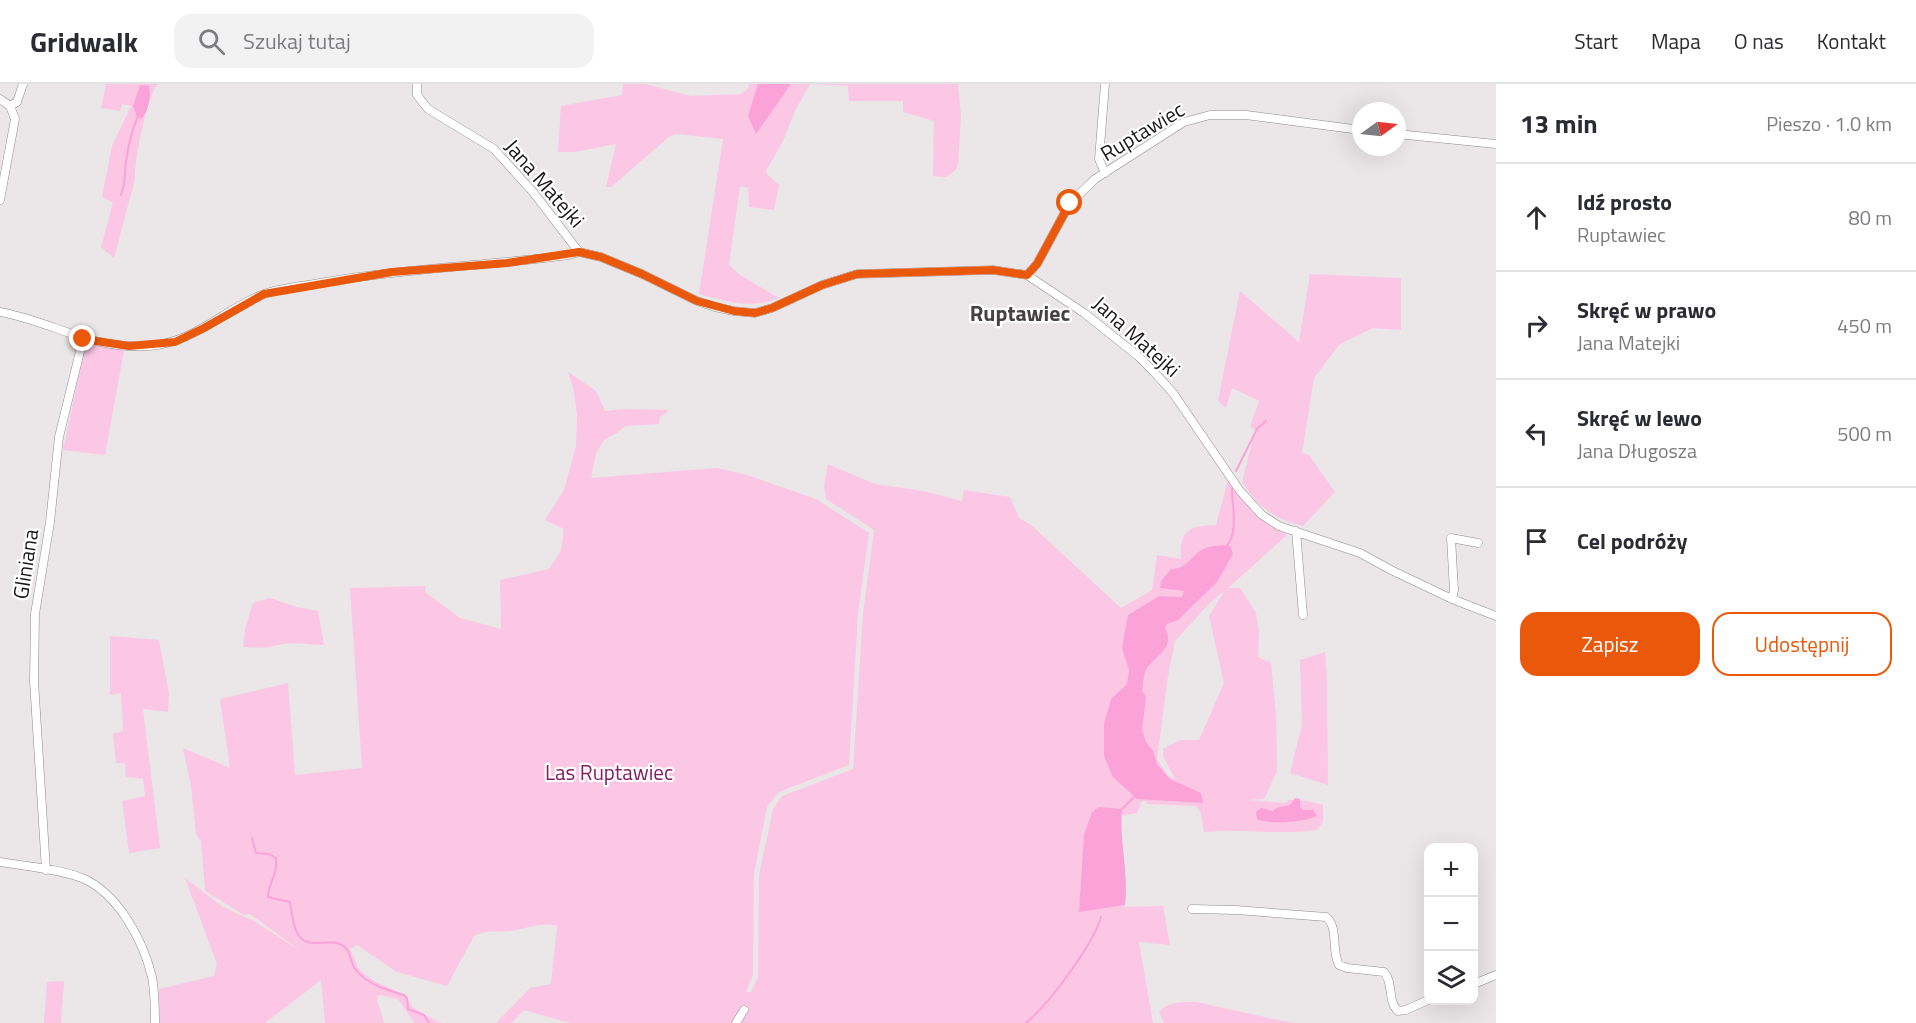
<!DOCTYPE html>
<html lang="pl">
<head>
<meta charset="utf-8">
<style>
  body { margin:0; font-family:"Titillium Web",sans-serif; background:#f2f2f3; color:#2b2b33 }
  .controls { position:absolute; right:18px; bottom:18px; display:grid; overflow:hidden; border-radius:12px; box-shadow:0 6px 24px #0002 }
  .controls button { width:54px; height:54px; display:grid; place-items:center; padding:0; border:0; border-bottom:2px solid #e1e1e2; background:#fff; color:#2b2b33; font:30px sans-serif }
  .compass { position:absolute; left:1352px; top:18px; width:54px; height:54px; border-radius:50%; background:#fff; box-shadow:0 6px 24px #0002; rotate:75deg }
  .stop { position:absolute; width:18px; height:18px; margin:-14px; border:4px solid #ea580c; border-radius:50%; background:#fff }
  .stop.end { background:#ea580c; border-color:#fff; box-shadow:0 2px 6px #0008 }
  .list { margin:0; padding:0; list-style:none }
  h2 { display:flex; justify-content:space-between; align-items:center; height:78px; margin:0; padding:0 24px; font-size:26px }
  h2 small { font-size:20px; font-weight:400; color:#7c7c81 }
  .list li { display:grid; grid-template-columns:39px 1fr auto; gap:18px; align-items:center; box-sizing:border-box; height:108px; padding:0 24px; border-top:2px solid #e1e1e2 }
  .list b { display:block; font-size:22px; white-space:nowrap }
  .list p { margin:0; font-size:20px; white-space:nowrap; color:#7c7c81 }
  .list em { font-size:20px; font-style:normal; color:#7c7c81 }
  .actions { display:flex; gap:12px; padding:18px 24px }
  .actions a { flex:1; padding:14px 0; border:2px solid #ea580c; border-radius:18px; text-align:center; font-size:21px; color:#ea580c }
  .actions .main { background:#ea580c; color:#fff }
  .icon { flex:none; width:33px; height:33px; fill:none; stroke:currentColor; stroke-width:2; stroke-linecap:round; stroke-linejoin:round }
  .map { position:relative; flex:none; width:1496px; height:939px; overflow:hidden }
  header { display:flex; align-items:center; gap:36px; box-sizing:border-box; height:84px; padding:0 30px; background:#fff; border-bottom:2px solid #e1e1e2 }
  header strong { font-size:28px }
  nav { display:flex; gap:33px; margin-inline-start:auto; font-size:21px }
  .search { width:420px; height:54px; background:#f2f2f3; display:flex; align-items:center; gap:15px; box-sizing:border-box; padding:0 21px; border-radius:18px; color:#7c7c81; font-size:22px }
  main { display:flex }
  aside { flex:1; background:#fff }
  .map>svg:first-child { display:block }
</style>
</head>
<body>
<header>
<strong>Gridwalk</strong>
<div class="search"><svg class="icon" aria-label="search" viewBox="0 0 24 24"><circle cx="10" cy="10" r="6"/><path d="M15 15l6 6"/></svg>Szukaj tutaj</div>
<nav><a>Start</a><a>Mapa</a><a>O nas</a><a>Kontakt</a></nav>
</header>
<main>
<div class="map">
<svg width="1496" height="939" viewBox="0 0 1496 939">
  <rect width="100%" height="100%" fill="#ebe6e8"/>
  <path fill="#fbc7e5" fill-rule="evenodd" d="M106 0H158C147 10 134 79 135 95L114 174 101 163 113 119 102 113 112 62 131 22 122 20 120 27 101 24Z
    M623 0H645L691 12 740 10 748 5 749 0H958L961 32 958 80 956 86 946 93 933 92 934 37 903 28V17H849L848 2 810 0 795 27 783 57 766 87 767 90 779 101 774 126 749 123 748 104 740 102 729 181 740 191 779 214C751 226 727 217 699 210L723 55 677 50 670 52 611 103H606L616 60 575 68H558L561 22 622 11Z
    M1310 190 1401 194V246L1373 244 1340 260 1314 294 1302 369 1309 371 1335 408 1303 442C1273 434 1260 425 1242 398L1255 347 1250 342 1259 317 1232 304 1226 324 1218 317 1240 207 1299 258Z
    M90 261 124 266 105 371 63 366 85 263Z
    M568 288 596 307 605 327 625 325 668 326 667 329 660 332 659 340 625 342 617 349 604 356 596 369 591 394 717 384 747 391 816 415 869 449 858 530 849 681 779 708 767 723 754 790 753 891 746 908H751L758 893 759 791 773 725 782 712 853 685 863 530 874 446 826 415 824 401 828 380 875 400 923 407 962 417 964 406 1010 413 1019 434 1031 441 1121 524 1152 506 1157 471 1181 475C1179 445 1190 442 1216 441L1228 396C1248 426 1256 434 1287 451L1228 504H1240L1256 529 1259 549 1258 573 1271 579 1276 632 1277 687 1264 715 1249 716 1285 719 1288 716 1307 717 1323 721V738L1317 746C1279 751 1242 745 1204 748L1201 729 1196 722 1147 720 1146 717H1142L1137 729 1120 732 1121 815 1125 823 1163 822 1170 861 1139 858 1153 939H570L524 926 511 939H496L530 904 551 900 557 842C539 837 525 846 508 847 492 849 491 845 474 852L447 902 397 888 357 861 350 865 358 884 364 890 376 898 405 911 412 923 438 938 444 939H415L398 915 378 911 377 916 384 939H325L321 896 265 939H160L159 905 214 892 217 880 185 794 223 823 254 837 302 868 250 830 244 831 205 807 201 757 196 750 191 702 183 664 230 684 220 615 288 599 295 691 362 684 350 504 426 502 425 508 460 534 501 545 500 496 549 485 561 467 564 445 545 436 564 406 576 362 577 331 574 308ZM1225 506 1209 532 1224 599 1199 656H1180L1163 665V672L1175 695 1168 692 1157 675 1168 592 1175 557 1208 521Z
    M270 514 297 523 318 527 324 561 288 559 264 564 243 563 245 545 253 519Z
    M110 552 159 556 169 610 168 628 143 625 160 764 129 769 122 717 145 712 143 695 126 693 125 679H116L113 650 123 647 121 609 110 611Z
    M1325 568 1327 594 1328 701 1290 689 1302 641 1300 576Z
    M64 897 61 939H44L47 898Z
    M1196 918 1283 937 1295 939H1164L1159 928C1169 917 1182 918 1196 918Z"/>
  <path fill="#fba2d8" d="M758 0H791L756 50 748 32Z
    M140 1 149 2C151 13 149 27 141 35L137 33 133 22Z
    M1224 461 1231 463 1233 470 1217 498 1178 536 1167 540 1165 544C1177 566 1151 573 1145 588 1143 594 1143 602 1142 607L1146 613 1142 646 1146 658 1153 667 1157 680 1170 695 1201 709 1203 719 1137 715 1113 693 1104 672V640L1111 615 1127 600 1129 586 1122 564 1128 531 1159 512 1182 513 1184 507 1160 504 1161 497 1171 485C1186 485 1189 475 1200 467 1207 462 1216 462 1224 461Z
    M1295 714 1300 715V723L1303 726H1313L1317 732C1306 738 1269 741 1257 735L1256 728 1261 724 1273 727 1276 724 1290 721Z
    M1099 723 1122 725C1119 757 1129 789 1125 821L1079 828 1084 751 1092 728Z"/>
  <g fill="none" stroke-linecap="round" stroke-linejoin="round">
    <path stroke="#fba2d8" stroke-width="2" d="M121 111C126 97 124 92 126 78 128 63 132 46 138 32
      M1236 387 1257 345 1266 337
      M1226 463C1239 448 1232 423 1232 405
      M1121 726 1136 711
      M252 754 256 769 269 770 276 774C278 793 268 798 268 813L290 818C292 829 293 849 303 856 314 863 328 855 340 860 352 865 349 878 356 886 368 901 387 906 404 911L407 914 408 925 424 931 429 939
      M1026 939C1048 921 1093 861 1101 833"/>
    <defs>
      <path id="street" d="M417 0V11L428 25 494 65 533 108 579 168 601 173 642 190 697 217 715 223 734 227 755 229 772 224 822 201 857 190 993 186 1027 191 1084 229 1138 272 1154 288 1173 309 1240 407 1262 431 1279 442 1360 469 1391 486 1452 515 1496 532
        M0 15 10 22 15 35 0 116
        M10 22 17 18 23 0
        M1397 50 1496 60
        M1105 89 1099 75 1105 0
        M1027 191 1037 180 1070 119 1095 95 1184 38 1210 31H1246L1361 46
        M0 228C54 238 91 266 149 262 197 258 222 226 264 210 283 203 306 202 326 198 406 184 488 182 569 171L579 168
        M1296 447 1303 531
        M1452 515 1454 506 1451 454 1478 459
        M0 778C24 782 60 785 82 794 118 809 143 856 152 893 155 908 155 924 155 939
        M46 786 34 597 35 530 50 438 59 353 83 255
        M1192 825 1236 826 1326 833C1339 843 1331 867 1339 881L1347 884 1384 888C1394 899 1387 917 1398 927L1406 926 1428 916
        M1474 900 1496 891
        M736 939 744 926"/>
    </defs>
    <use href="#street" stroke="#8f8a8d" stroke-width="9"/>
    <use href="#street" stroke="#fff" stroke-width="8"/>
  </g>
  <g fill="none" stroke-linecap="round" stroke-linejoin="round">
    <path stroke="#ea580c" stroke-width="8" d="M83 255 129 262 175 258 204 244 264 210 392 188 507 179 579 168 601 173 642 190 697 217 734 227 755 229 772 224 822 201 857 190 993 186 1027 191 1037 180 1070 119"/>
  </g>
  <g text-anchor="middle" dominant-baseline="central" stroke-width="4.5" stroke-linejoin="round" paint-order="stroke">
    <g font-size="21" fill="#191718" stroke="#fff">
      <text transform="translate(1142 47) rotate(-31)">Ruptawiec</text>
      <text transform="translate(545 99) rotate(49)">Jana Matejki</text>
      <text transform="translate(1137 252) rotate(42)">Jana Matejki</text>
      <text transform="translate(25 480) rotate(-81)">Gliniana</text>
    </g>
    <g font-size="21" fill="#841e65" stroke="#fff">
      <text x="609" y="688">Las Ruptawiec</text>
    </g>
    <g font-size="22" font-weight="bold" fill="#464244" stroke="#fff">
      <text x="1020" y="229">Ruptawiec</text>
    </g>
  </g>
</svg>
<div class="controls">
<button>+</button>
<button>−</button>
<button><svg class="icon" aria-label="layers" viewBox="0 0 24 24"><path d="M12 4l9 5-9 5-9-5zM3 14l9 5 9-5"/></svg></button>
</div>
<svg class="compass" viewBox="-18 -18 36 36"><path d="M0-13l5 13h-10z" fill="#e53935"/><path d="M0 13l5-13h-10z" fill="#7c7c81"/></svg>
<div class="stop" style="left:1070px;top:119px"></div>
<div class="stop end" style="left:83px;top:255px"></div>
</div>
<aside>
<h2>13 min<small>Pieszo · 1.0 km</small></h2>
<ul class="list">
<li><svg class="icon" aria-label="ahead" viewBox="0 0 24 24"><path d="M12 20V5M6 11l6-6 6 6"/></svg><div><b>Idź prosto</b><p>Ruptawiec</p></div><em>80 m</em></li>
<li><svg class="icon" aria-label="right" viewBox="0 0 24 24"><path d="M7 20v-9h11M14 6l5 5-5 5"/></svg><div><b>Skręć w prawo</b><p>Jana Matejki</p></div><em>450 m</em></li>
<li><svg class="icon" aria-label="left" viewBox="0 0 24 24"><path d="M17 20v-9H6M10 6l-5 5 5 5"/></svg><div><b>Skręć w lewo</b><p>Jana Długosza</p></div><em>500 m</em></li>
<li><svg class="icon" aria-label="arrive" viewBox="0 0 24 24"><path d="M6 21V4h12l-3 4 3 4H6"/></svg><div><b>Cel podróży</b></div></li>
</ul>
<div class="actions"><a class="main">Zapisz</a><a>Udostępnij</a></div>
</aside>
</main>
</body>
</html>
